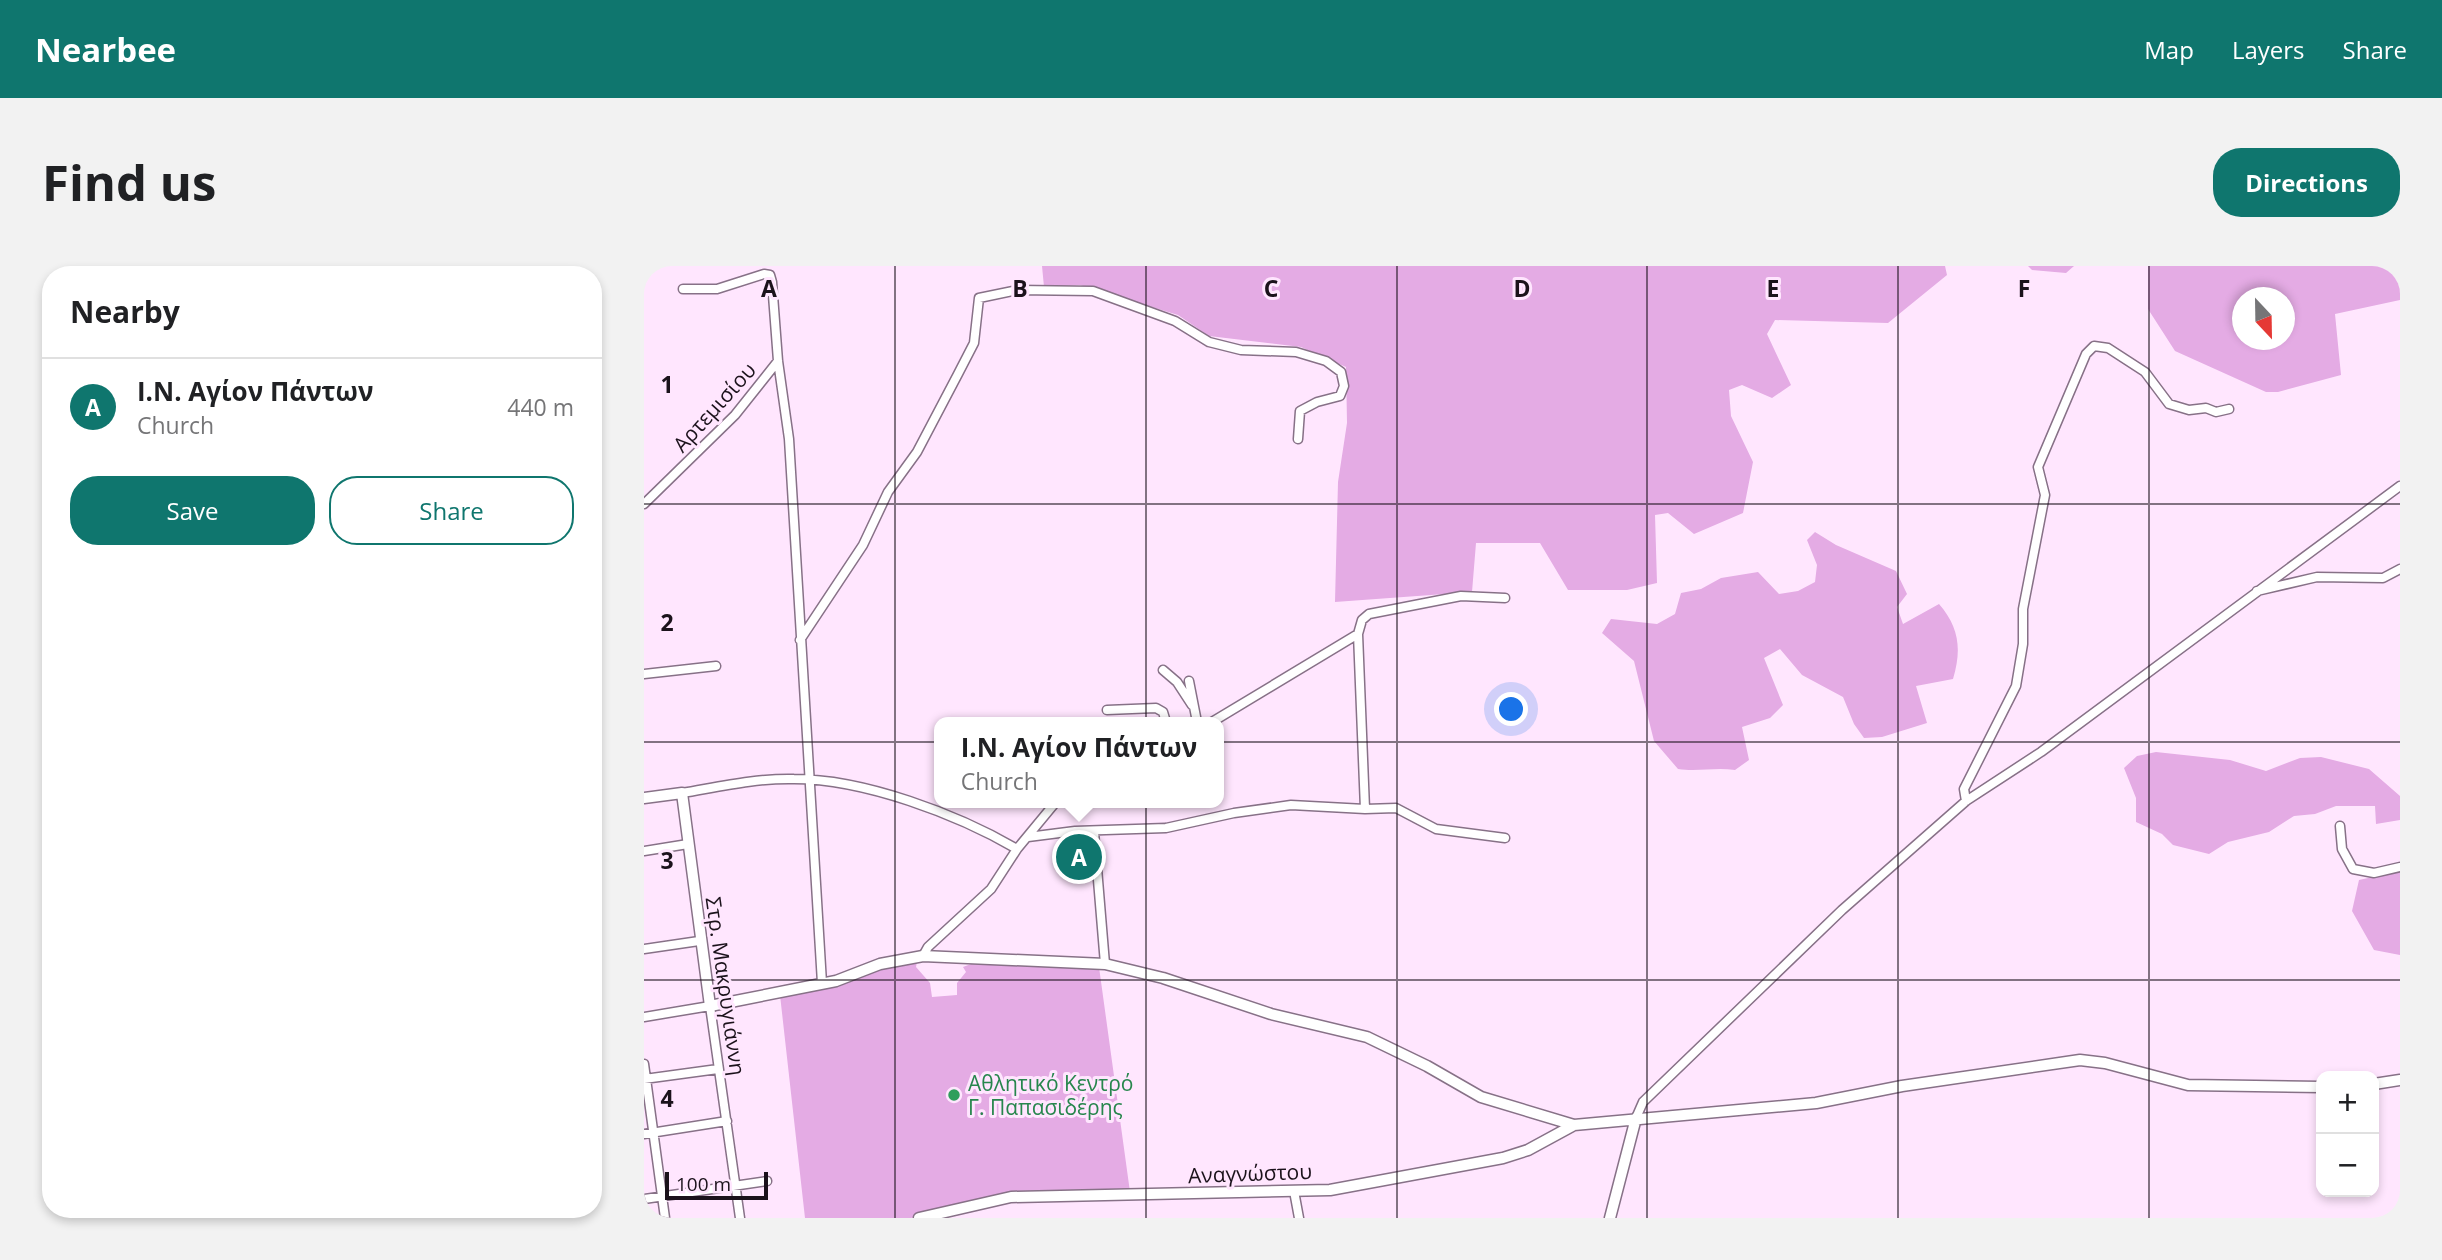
<!DOCTYPE html>
<html lang="en">
<head>
<meta charset="utf-8">
<style>
  body { margin:0; font-family:"Open Sans",sans-serif; background:#f2f2f2; color:#202124 }
  .controls { position:absolute; right:21px; bottom:21px; display:grid; overflow:hidden; border-radius:14px; box-shadow:0 4px 10px #0003 }
  .controls button { width:63px; height:63px; display:grid; place-items:center; padding:0; border:0; border-bottom:2px solid #e0e0e0; background:#fff; color:#202124; font:35px sans-serif }
  .compass { position:absolute; left:1588px; top:21px; width:63px; height:63px; border-radius:50%; background:#fff; box-shadow:0 4px 10px #0003; rotate:158deg }
  .scale { position:absolute; left:21px; bottom:18px; width:103px; box-sizing:border-box; padding-left:7px; border:4px solid #1b121b; border-top:0; font-size:19px; line-height:24px; white-space:nowrap; color:#1b121b; -webkit-text-stroke:5px #ffe6fe; paint-order:stroke }
  .you { position:absolute; left:868px; top:444px; width:24px; height:24px; margin:-18px; border:5px solid #fff; border-radius:50%; background:#1a73e8; box-shadow:0 0 0 10px #1a73e833 }
  .badge { display:grid; place-items:center; width:46px; height:46px; border-radius:50%; background:#0f766e; color:#fff; font-size:23px; font-weight:700 }
  .pin { position:absolute; translate:-50% -50%; border:4px solid #fff; box-shadow:0 2px 7px #0006 }
  .popup { position:absolute; left:290px; top:451px; width:290px; height:91px; box-sizing:border-box; display:grid; place-content:center; border-radius:14px; background:#fff; filter:drop-shadow(0 2px 5px #0005); font-size:23px; white-space:nowrap; color:#757577 }
  .popup b { font-size:26px; color:#202124 }
  .popup::after { content:''; position:absolute; left:50%; top:100%; margin-left:-14px; border:14px solid transparent; border-top-color:#fff }
  .list { margin:0; padding:0; list-style:none }
  h2 { display:flex; justify-content:space-between; align-items:center; height:91px; margin:0; padding:0 28px; font-size:30px }
  h2 small { font-size:23px; font-weight:400; color:#757577 }
  .list li { display:grid; grid-template-columns:46px 1fr auto; gap:21px; align-items:center; box-sizing:border-box; height:98px; padding:0 28px; border-top:2px solid #e0e0e0 }
  .list b { display:block; font-size:26px; white-space:nowrap }
  .list p { margin:0; font-size:23px; white-space:nowrap; color:#757577 }
  .list em { font-size:23px; font-style:normal; color:#757577 }
  .actions { display:flex; gap:14px; padding:21px 28px }
  .actions a { flex:1; padding:16px 0; border:2px solid #0f766e; border-radius:28px; text-align:center; font-size:24px; color:#0f766e }
  .actions .main { background:#0f766e; color:#fff }
  .map { position:relative; flex:none; width:1756px; height:952px; overflow:hidden; border-radius:28px }
  header { display:flex; align-items:center; gap:42px; box-sizing:border-box; height:98px; padding:0 35px; background:#0f766e; color:#fff }
  header strong { font-size:33px }
  nav { display:flex; gap:38px; margin-inline-start:auto; font-size:24px }
  .intro { display:flex; align-items:center; justify-content:space-between; box-sizing:border-box; height:168px; padding:0 42px }
  h1 { margin:0; font-size:49px }
  .button { padding:18px 32px; border-radius:28px; background:#0f766e; color:#fff; font-size:24px; font-weight:700 }
  main { display:flex; gap:42px; padding:0 42px }
  aside { flex:1; background:#fff; border-radius:28px; box-shadow:0 4px 10px #0003 }
  .map>svg:first-child { display:block }
</style>
</head>
<body>
<header>
<strong>Nearbee</strong>
<nav><a>Map</a><a>Layers</a><a>Share</a></nav>
</header>
<div class="intro"><h1>Find us</h1><a class="button">Directions</a></div>
<main>
<aside>
<h2>Nearby<small></small></h2>
<ul class="list">
<li><span class="badge">A</span><div><b>Ι.Ν. Αγίον Πάντων</b><p>Church</p></div><em>440 m</em></li>
</ul>
<div class="actions"><a class="main">Save</a><a>Share</a></div>
</aside>
<div class="map">
<svg width="1756" height="952" viewBox="0 0 1756 952">
  <rect width="100%" height="100%" fill="#ffe6fe"/>
  <path fill="#e4abe4" fill-rule="evenodd" d="M398 0H1301L1303 9 1244 57 1131 54 1123 68 1147 119 1128 132 1098 119 1085 124 1087 150 1109 196 1099 247 1050 268 1024 247 1011 249 1013 317 983 324H924L896 277H832L828 326 691 336 694 216 703 157 702 101 657 81 565 70 534 49 436 19 400 21Z
    M1384 0H1430L1422 7 1388 4Z
    M1504 0H1756V34L1691 48 1697 109 1634 126H1622L1531 85 1504 43ZM1598 32H1640V74H1598Z
    M1171 266 1192 279 1252 305 1263 328 1253 341 1259 358 1295 338C1315 361 1318 383 1309 413L1272 420 1283 457 1238 471 1220 472 1210 458 1199 431 1158 409 1136 383 1120 392 1139 439 1126 452 1098 461 1105 494 1091 504C1071 501 1054 506 1034 503L1010 475 990 395 958 367 967 353 1013 358 1031 348 1037 327 1057 323 1077 312 1114 306 1135 328 1154 325 1171 316 1173 299 1163 274Z
    M1512 486 1586 494 1622 505 1656 492 1677 491 1725 503 1756 530V554L1732 558 1731 540H1692L1671 548 1650 550 1625 566 1584 576 1565 588 1529 579 1518 568 1492 556V532L1480 502 1493 490Z
    M1756 605V689L1730 684 1708 645 1715 614Z
    M273 696 272 701 286 717 288 731 313 729V717L322 706 319 701 327 698 455 701 486 926 370 929 297 942 267 952H161L136 729 194 721 238 702Z"/>
  <g fill="none" stroke-linecap="round" stroke-linejoin="round">
    <defs>
      <path id="minor" d="M39 23H73L120 8 126 9 128 16 134 95 145 173 178 717
        M0 238 91 149 134 95
        M1613 325 1673 311 1739 312 1756 303
        M156 374 219 279 244 226 273 186 314 108 330 77 335 32 374 24 449 25 531 55 565 76 597 84 652 86 682 95 697 106 700 120 696 130 673 136 656 145 654 173
        M519 404 533 416 548 439
        M0 408 72 400
        M545 415 553 456
        M463 444 512 442 519 446 522 456
        M568 456 714 368 718 354 725 348 817 330 861 332
        M38 527C74 521 112 512 150 513 220 513 313 548 373 583L347 623 284 681 279 690
        M1322 535 1320 523 1372 420 1379 378V343L1401 229 1394 201 1442 88 1450 80 1464 82 1501 106 1525 138 1545 144 1562 142 1572 146 1585 143
        M721 543 752 542 792 563 861 572
        M1696 560 1698 583 1709 603 1730 607 1756 601
        M450 566 461 698
        M384 571 431 565 522 562 590 547 647 539 721 543 714 368
        M373 583 411 537
        M0 585 44 578
        M0 683 55 675
        M0 751 66 740 96 952
        M0 798 21 952
        M0 813 74 803
        M992 852 999 836 1198 644 1322 535 1397 486 1756 220
        M0 868 83 855
        M650 925 655 952
        M0 933 123 915"/>
      <path id="tertiary" d="M0 532 38 527 66 740 192 715 236 698 279 690 461 698 519 712 627 748 723 771 783 800 837 831 930 859 1172 837 1258 820 1436 794 1461 797 1544 819 1677 821
        M1730 818 1756 814
        M275 952 367 931 686 924 859 892 884 884 930 859
        M966 952 992 852"/>
    </defs>
    <use href="#minor" stroke="#877187" stroke-width="11"/>
    <use href="#tertiary" stroke="#877187" stroke-width="13"/>
    <use href="#minor" stroke="#fff" stroke-width="8"/>
    <use href="#tertiary" stroke="#fff" stroke-width="10"/>
  </g>
  <path fill="none" stroke="#1b121b" stroke-width="2" stroke-opacity="0.55" d="M251 0V952M502 0V952M753 0V952M1003 0V952M1254 0V952M1505 0V952M0 238H1756M0 476H1756M0 714H1756"/>
  <circle fill="#2e9e5b" stroke="#ffe6fe" stroke-width="2.5" cx="310" cy="829" r="7"/>
  <g text-anchor="middle" dominant-baseline="central" stroke-width="6" stroke-linejoin="round" paint-order="stroke">
    <g font-size="21" fill="#1b121b" stroke="#ffe6fe">
      <text transform="translate(70 141) rotate(-48)">Αρτεμισίου</text>
      <text transform="translate(82 720) rotate(82)">Στρ. Μακρυγιάννη</text>
      <text transform="translate(606 907) rotate(-2)">Αναγνώστου</text>
    </g>
    <g font-size="21" fill="#27864d" stroke="#ffe6fe" text-anchor="start">
      <text x="324" y="817">Αθλητικό Κεντρό<tspan x="324" dy="24">Γ. Παπασιδέρης</tspan></text>
    </g>
  </g>
  <g font-size="23" text-anchor="middle" font-weight="bold" fill="#1b121b" stroke="#ffe6fe" stroke-width="6" stroke-linejoin="round" paint-order="stroke">
    <text x="125" y="31">A</text>
    <text x="376" y="31">B</text>
    <text x="627" y="31">C</text>
    <text x="878" y="31">D</text>
    <text x="1129" y="31">E</text>
    <text x="1380" y="31">F</text>
    <text x="23" y="127">1</text>
    <text x="23" y="365">2</text>
    <text x="23" y="603">3</text>
    <text x="23" y="841">4</text>
  </g>
</svg>
<div class="controls">
<button>+</button>
<button>−</button>
</div>
<svg class="compass" viewBox="-18 -18 36 36"><path d="M0-13l5 13h-10z" fill="#e53935"/><path d="M0 13l5-13h-10z" fill="#757577"/></svg>
<div class="scale">100 m</div>
<div class="you"></div>
<div class="pin badge" style="left:435px;top:591px">A</div>
<div class="popup"><b>Ι.Ν. Αγίον Πάντων</b>Church</div>
</div>
</main>
</body>
</html>
